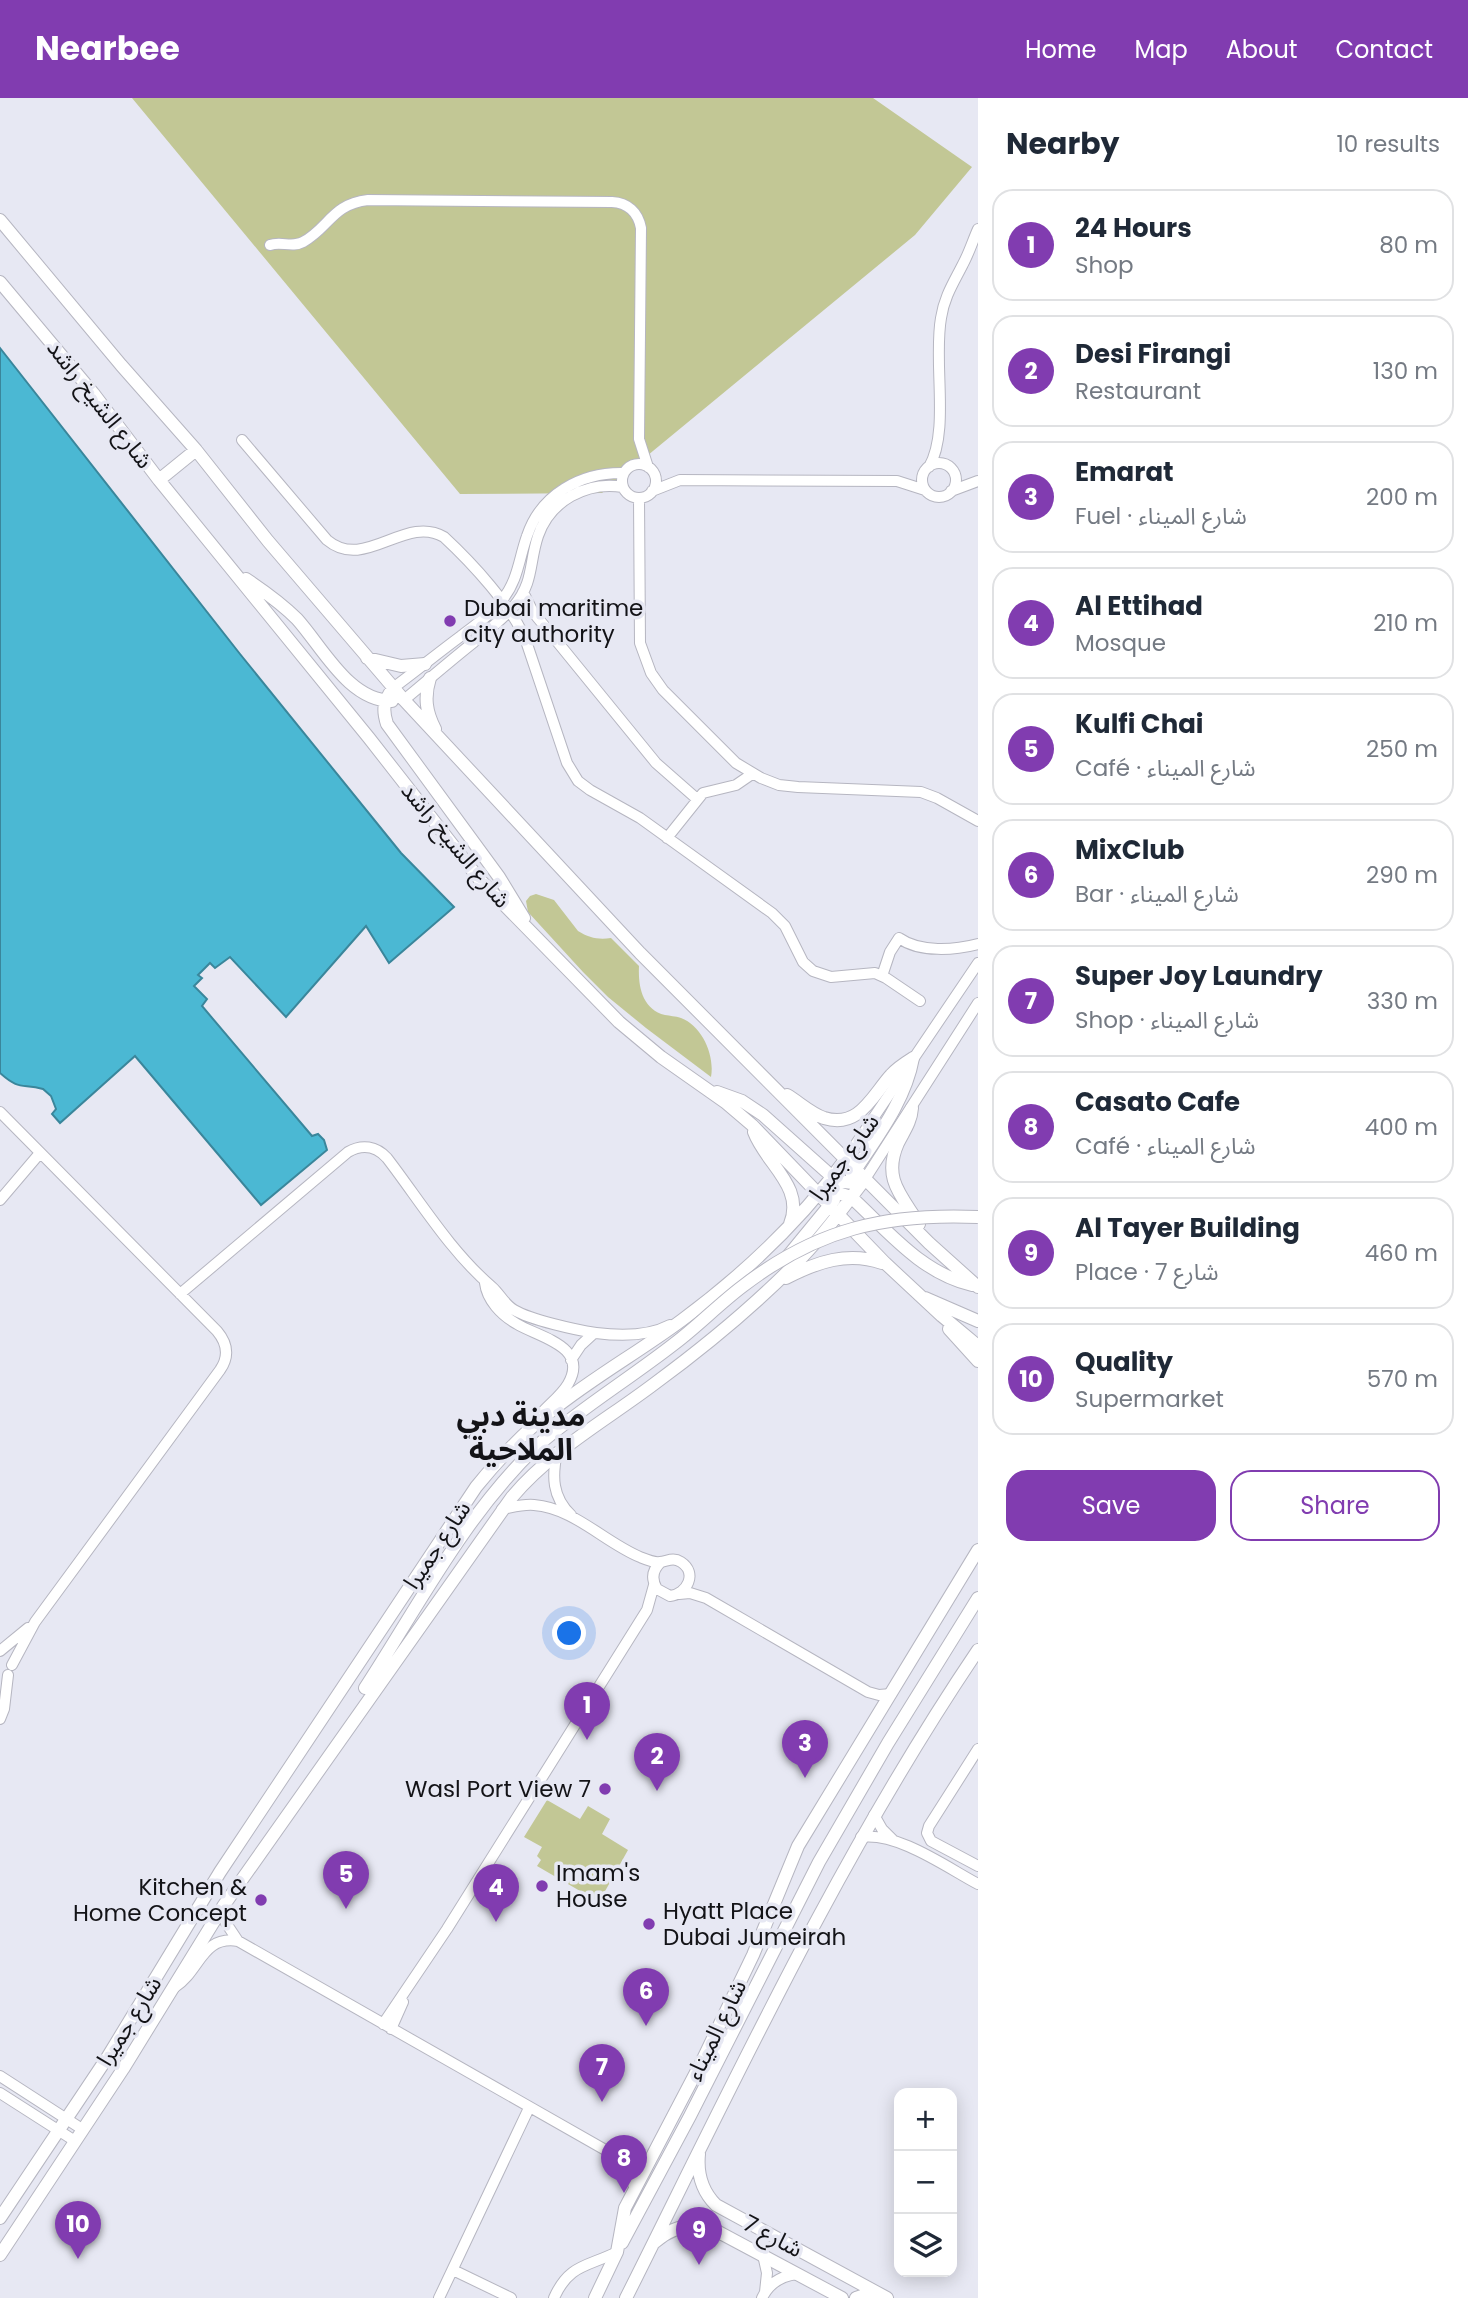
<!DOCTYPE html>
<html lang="en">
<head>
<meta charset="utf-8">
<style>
  body { margin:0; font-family:Poppins,"Noto Sans Arabic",sans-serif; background:#f6f6f7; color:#1f2937 }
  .controls { position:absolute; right:21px; bottom:21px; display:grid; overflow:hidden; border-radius:14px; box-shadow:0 4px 18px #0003 }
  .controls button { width:63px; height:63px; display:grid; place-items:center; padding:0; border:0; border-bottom:2px solid #e0e1e3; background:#fff; color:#1f2937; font:35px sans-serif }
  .you { position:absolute; left:570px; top:1536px; width:24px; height:24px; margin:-18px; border:5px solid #fff; border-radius:50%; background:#1a73e8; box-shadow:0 0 0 10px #1a73e833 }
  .badge { display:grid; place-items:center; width:46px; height:46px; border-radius:50%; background:#813cb0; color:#fff; font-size:23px; font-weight:700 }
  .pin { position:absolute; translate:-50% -58px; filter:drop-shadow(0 2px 4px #0008) }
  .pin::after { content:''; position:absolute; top:37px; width:24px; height:21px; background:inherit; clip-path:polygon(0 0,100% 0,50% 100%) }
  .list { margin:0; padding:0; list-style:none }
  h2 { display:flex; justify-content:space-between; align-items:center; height:91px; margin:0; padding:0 28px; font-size:30px }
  h2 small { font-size:23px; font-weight:400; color:#747a83 }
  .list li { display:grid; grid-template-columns:46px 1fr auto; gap:21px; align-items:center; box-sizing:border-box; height:112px; margin:0 14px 14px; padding:0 14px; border:2px solid #e0e1e3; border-radius:21px }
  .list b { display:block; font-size:26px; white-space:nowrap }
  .list p { margin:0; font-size:23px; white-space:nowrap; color:#747a83 }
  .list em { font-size:23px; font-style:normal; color:#747a83 }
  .actions { display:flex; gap:14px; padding:21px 28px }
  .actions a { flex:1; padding:16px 0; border:2px solid #813cb0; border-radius:21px; text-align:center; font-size:24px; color:#813cb0 }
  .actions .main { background:#813cb0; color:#fff }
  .icon { flex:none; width:38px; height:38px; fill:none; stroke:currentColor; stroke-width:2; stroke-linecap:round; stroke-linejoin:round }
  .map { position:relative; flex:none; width:978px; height:2200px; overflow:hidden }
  header { display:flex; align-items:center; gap:42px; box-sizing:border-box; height:98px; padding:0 35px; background:#813cb0; color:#fff }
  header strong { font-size:33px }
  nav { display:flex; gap:38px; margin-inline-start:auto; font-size:24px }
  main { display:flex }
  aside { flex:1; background:#fff }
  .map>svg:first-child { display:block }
</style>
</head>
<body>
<header>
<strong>Nearbee</strong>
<nav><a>Home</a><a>Map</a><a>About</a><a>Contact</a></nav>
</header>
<main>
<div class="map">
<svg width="978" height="2200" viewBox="0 0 978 2200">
  <rect width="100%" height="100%" fill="#e7e8f3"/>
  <path fill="#c2c795" d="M132 0H873L972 69 915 137 602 395 460 396Z
    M536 796 554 802 578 833C589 840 599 842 611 840L639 868C638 888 642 911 665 917 670 918 675 918 681 920 702 928 715 957 711 979L646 930 608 899 583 874 528 814 526 803 530 798Z
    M547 1702 580 1721 588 1708 610 1721 602 1736 628 1752 599 1804 537 1768 541 1762 537 1758 542 1749 524 1739Z"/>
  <path fill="#4bb8d3" stroke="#3a869b" stroke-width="2" d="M0 250 240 556 401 755 454 809 389 865 366 828 286 919 230 859 215 870 210 865 198 877 202 880 194 888 207 901 202 908 312 1038 318 1036 324 1042 327 1052 261 1107 135 958 60 1025 52 1016 56 1011 51 998 43 991C22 985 20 993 0 975Z"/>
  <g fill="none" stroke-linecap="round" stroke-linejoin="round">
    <defs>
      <path id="minor" d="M270 147C281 143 292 150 303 144 329 130 332 106 368 102L612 104C628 105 638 114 641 130L639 341 648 369
        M242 342 327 442C365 474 405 416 444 439 471 464 513 509 526 543L567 665 578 683 590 692 640 720 772 815 785 828 803 864 813 873 831 879 875 875 886 880 920 903
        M922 382a17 17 0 1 1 34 0a17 17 0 1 1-34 0Z
        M622 383a17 17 0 1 1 34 0a17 17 0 1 1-34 0Z
        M929 369C950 333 933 264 941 220 944 199 954 184 963 166 969 155 973 142 978 131
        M652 393 680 382 897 383 925 392
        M951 393 978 383
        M639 400 640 545 651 575 663 592 736 665 761 680 779 687 798 689 921 694 937 700 978 723
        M523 494 533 514 656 665 697 701
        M393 590C416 573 438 555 461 538 475 527 491 517 502 502 518 483 519 460 527 438 541 396 581 374 624 375
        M404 602C427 583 450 563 474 544 487 533 502 522 514 508 534 484 529 465 538 438 550 403 586 383 623 389
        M667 740 703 695 736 687 752 676
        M882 878 890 854 899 840C920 855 955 852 978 846
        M0 1014 217 1233C228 1246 229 1259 220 1272L35 1524 12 1567
        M845 1062 978 865
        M865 1081 978 905
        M0 1102 40 1055
        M485 1185C487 1202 501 1217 517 1226 538 1239 590 1248 568 1286 561 1298 548 1307 539 1318
        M180 1196 348 1054C362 1046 376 1048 387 1060 420 1103 450 1153 492 1189 500 1196 504 1206 514 1212 531 1222 576 1232 596 1235 619 1238 649 1238 670 1227
        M571 1262 581 1247 594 1235
        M557 1354C552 1378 552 1399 571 1417
        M502 1411C513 1409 523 1406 534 1407 574 1410 604 1444 640 1459 645 1461 654 1465 660 1464 668 1463 673 1459 681 1464 698 1475 687 1496 670 1498L657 1491C651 1481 652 1472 661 1464
        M679 1496 690 1495 706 1500 868 1594 879 1597 891 1596
        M0 1553 28 1530
        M0 1621 4 1611 8 1577
        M978 1651 929 1728 927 1735 931 1743 978 1768
        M874 1717 882 1731 893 1742
        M861 1739C898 1734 946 1769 978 1786
        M224 1807 226 1825 238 1843 623 2062
        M175 1889C200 1873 202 1837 238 1843
        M383 1926 447 1831 647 1512 654 1487
        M391 1931 403 1904
        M0 1978 82 2031
        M0 1995 75 2043
        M763 2157 767 2175 765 2194
        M453 2172 511 2200
        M439 2200 529 2010
        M554 2200C569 2166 587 2169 617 2154
        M762 2200C769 2185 781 2178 797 2176"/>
      <path id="major" d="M0 122 121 267 196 352 268 443 404 602 640 855 929 1145 978 1189
        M0 184 93 295 159 382 369 640 480 782 619 924 661 959 725 1004 752 1027 885 1165 942 1218 978 1248
        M159 382 196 352
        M246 481C264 493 282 506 297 521 323 550 349 603 392 603
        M367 560 401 568 425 566
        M430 580C424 599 426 614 435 631
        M393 590C384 603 382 611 387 626L499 779 524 820
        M717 994 742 1003 763 1017 837 1083 853 1085 865 1081
        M787 997C799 1004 810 1015 824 1020 859 1031 872 998 891 977 897 970 905 965 913 960
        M912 1010C911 1024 904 1033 898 1045 882 1081 902 1098 919 1126
        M754 1034C766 1066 805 1089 790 1126
        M852 1077C876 1040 905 1004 913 960
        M819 1097 838 1095 851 1099C888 1133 921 1175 972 1187
        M788 1158 834 1102
        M786 1180C817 1164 848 1153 882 1165
        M925 1200 978 1223
        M949 1231 978 1263
        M365 1590C419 1507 465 1417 537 1348
        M699 2056C697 2076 702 2093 716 2107L887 2200
        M623 2062 630 2073 635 2089
        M0 2120 107 1960 220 1774 476 1389C498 1362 523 1335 550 1314 592 1280 639 1254 682 1222 743 1177 800 1123 845 1062
        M655 2144C672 2129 690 2124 711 2130L842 2200
        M622 2145 690 2018 819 1764 888 1645 978 1500
        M0 2157 123 1971 224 1807 512 1399C552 1352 605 1323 654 1286 707 1247 759 1204 804 1157 827 1133 845 1107 865 1081
        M595 2200 617 2154 625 2110 703 1961 753 1857 798 1748 978 1452
        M626 2200C736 1980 840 1756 978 1552
        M856 2200 862 2198 872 2200"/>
    </defs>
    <use href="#minor" stroke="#b6b6c1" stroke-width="12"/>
    <use href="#major" stroke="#b6b6c1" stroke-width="14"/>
    <use href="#minor" stroke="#fff" stroke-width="10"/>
    <use href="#major" stroke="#fff" stroke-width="12"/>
    <defs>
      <path id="major-bridge" d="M537 1348C580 1311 629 1281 674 1246 698 1228 719 1206 743 1188 817 1131 886 1115 978 1119"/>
    </defs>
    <use href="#major-bridge" stroke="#b6b6c1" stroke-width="14" stroke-linecap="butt"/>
    <use href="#major-bridge" stroke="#fff" stroke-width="12"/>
  </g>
  <g fill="#813cb0" stroke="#e7e8f3" stroke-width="2.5">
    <circle cx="450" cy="523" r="7"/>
    <circle cx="605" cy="1691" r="7"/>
    <circle cx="542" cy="1788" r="7"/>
    <circle cx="261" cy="1802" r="7"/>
    <circle cx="649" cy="1826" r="7"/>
  </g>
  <g text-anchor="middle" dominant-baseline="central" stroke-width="7" stroke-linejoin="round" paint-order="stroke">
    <g font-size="23" fill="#131317" stroke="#e7e8f3">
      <text transform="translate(100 306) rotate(52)">شارع الشيخ راشد</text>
      <text transform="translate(456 747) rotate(50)">شارع الشيخ راشد</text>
      <text transform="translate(844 1059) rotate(-54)">شارع جميرا</text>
      <text transform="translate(437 1447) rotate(-56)">شارع جميرا</text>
      <text transform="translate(129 1923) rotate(-58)">شارع جميرا</text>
      <text transform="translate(716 1932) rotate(-64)">شارع الميناء</text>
      <text transform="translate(773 2138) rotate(28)">شارع 7</text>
    </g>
    <g font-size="23" fill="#131317" stroke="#e7e8f3" text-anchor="start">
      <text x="464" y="510">Dubai maritime<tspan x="464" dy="26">city authority</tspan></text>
      <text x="591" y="1691" text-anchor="end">Wasl Port View 7</text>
      <text x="556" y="1775">Imam's<tspan x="556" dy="26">House</tspan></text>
      <text x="247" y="1789" text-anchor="end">Kitchen &amp;<tspan x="247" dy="26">Home Concept</tspan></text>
      <text x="663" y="1813">Hyatt Place<tspan x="663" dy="26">Dubai Jumeirah</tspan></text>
    </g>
    <g font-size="30" font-weight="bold" fill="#131317" stroke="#e7e8f3">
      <text x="521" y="1317">مدينة دبي<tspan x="521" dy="34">الملاحية</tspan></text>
    </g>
  </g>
</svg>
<div class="controls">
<button>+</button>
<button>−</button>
<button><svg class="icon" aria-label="layers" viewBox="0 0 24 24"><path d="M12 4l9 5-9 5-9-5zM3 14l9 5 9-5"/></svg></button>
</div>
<div class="you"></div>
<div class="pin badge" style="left:587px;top:1642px">1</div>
<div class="pin badge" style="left:657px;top:1693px">2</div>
<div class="pin badge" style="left:805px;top:1680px">3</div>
<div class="pin badge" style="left:496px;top:1824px">4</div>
<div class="pin badge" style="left:346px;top:1811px">5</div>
<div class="pin badge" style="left:646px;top:1928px">6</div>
<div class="pin badge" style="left:602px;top:2004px">7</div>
<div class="pin badge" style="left:624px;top:2095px">8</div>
<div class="pin badge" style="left:699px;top:2167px">9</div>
<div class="pin badge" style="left:78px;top:2161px">10</div>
</div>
<aside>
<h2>Nearby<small>10 results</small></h2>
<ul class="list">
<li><span class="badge">1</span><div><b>24 Hours</b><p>Shop</p></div><em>80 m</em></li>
<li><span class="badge">2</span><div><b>Desi Firangi</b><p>Restaurant</p></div><em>130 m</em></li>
<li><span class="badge">3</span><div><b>Emarat</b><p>Fuel · شارع الميناء</p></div><em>200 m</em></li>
<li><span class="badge">4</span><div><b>Al Ettihad</b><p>Mosque</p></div><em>210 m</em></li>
<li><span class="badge">5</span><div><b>Kulfi Chai</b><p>Café · شارع الميناء</p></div><em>250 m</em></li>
<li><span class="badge">6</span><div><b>MixClub</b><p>Bar · شارع الميناء</p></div><em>290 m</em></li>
<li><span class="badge">7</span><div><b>Super Joy Laundry</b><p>Shop · شارع الميناء</p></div><em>330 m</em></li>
<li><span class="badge">8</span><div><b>Casato Cafe</b><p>Café · شارع الميناء</p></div><em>400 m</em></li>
<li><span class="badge">9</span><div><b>Al Tayer Building</b><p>Place · شارع 7</p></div><em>460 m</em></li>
<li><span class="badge">10</span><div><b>Quality</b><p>Supermarket</p></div><em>570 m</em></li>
</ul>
<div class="actions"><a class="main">Save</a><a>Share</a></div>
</aside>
</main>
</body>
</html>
